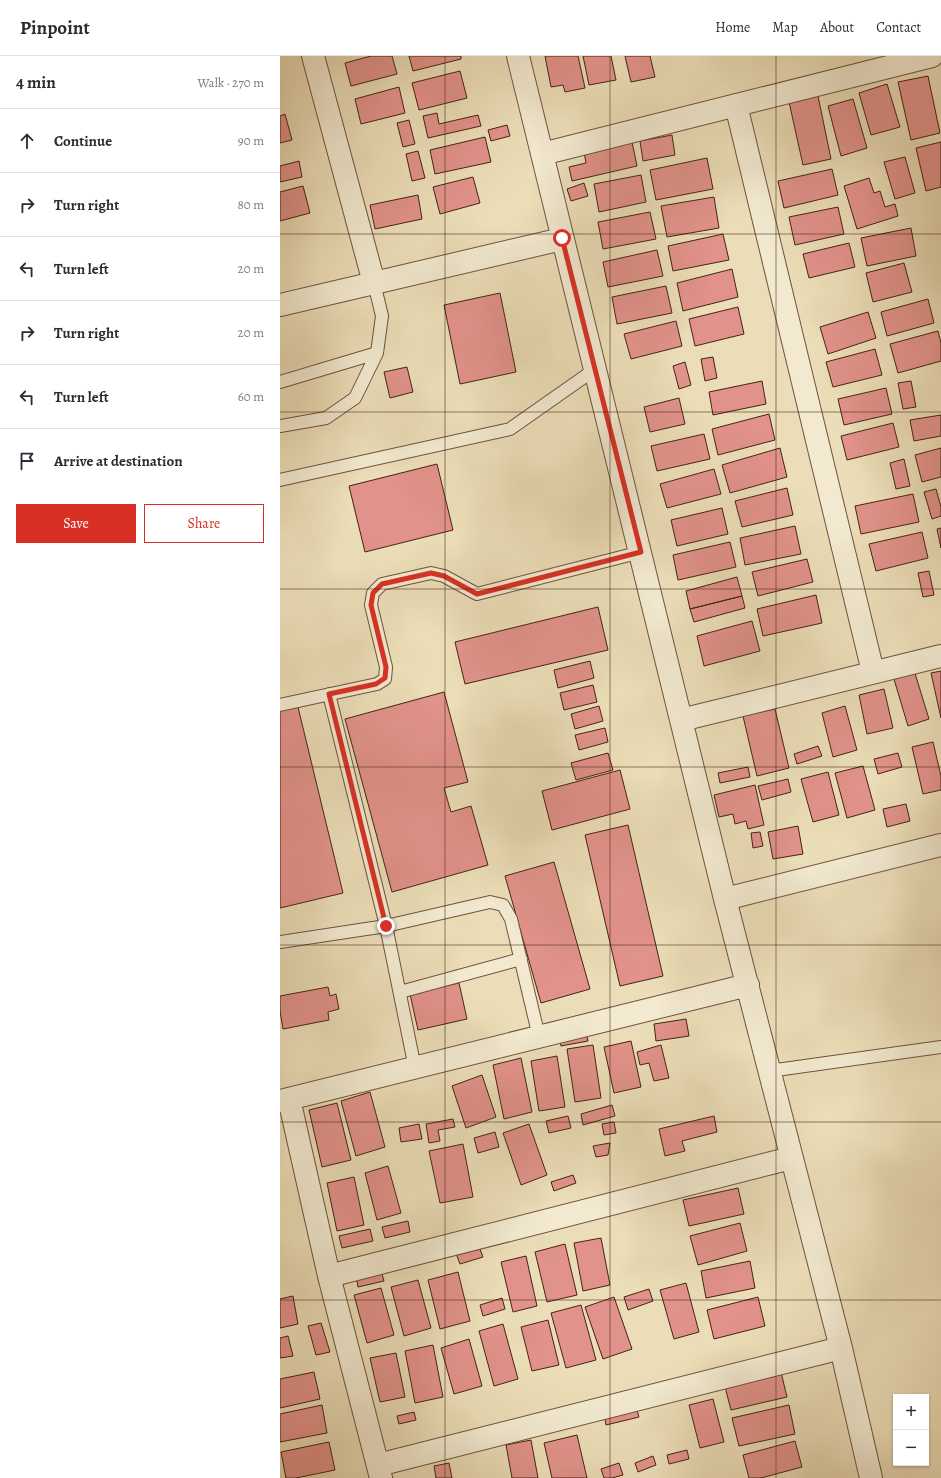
<!DOCTYPE html>
<html lang="en">
<head>
<meta charset="utf-8">
<style>
  body { margin:0; font-family:Alegreya,serif; background:#f7f7f7; color:#2b2b33 }
  .controls { position:absolute; right:12px; bottom:12px; display:grid; overflow:hidden; border-radius:0px; box-shadow:0 1px 3px #0004 }
  .controls button { width:36px; height:36px; display:grid; place-items:center; padding:0; border:0; border-bottom:1px solid #e1e1e2; background:#fff; color:#2b2b33; font:20px sans-serif }
  .stop { position:absolute; width:12px; height:12px; margin:-9px; border:3px solid #d93025; border-radius:50%; background:#fff }
  .stop.end { background:#d93025; border-color:#fff; box-shadow:0 1px 4px #0008 }
  .list { margin:0; padding:0; list-style:none }
  h2 { display:flex; justify-content:space-between; align-items:center; height:52px; margin:0; padding:0 16px; font-size:17px }
  h2 small { font-size:13px; font-weight:400; color:#7c7c81 }
  .list li { display:grid; grid-template-columns:26px 1fr auto; gap:12px; align-items:center; box-sizing:border-box; height:64px; padding:0 16px; border-top:1px solid #e1e1e2 }
  .list b { display:block; font-size:15px; white-space:nowrap }
  .list em { font-size:13px; font-style:normal; color:#7c7c81 }
  .actions { display:flex; gap:8px; padding:12px 16px }
  .actions a { flex:1; padding:9px 0; border:1px solid #d93025; border-radius:0px; text-align:center; font-size:14px; color:#d93025 }
  .actions .main { background:#d93025; color:#fff }
  .icon { flex:none; width:22px; height:22px; fill:none; stroke:currentColor; stroke-width:2; stroke-linecap:round; stroke-linejoin:round }
  .map { position:relative; flex:none; width:661px; height:1422px; overflow:hidden }
  header { display:flex; align-items:center; gap:24px; box-sizing:border-box; height:56px; padding:0 20px; background:#fff; border-bottom:1px solid #e1e1e2 }
  header strong { font-size:19px }
  nav { display:flex; gap:22px; margin-inline-start:auto; font-size:14px }
  main { display:flex }
  aside { flex:1; background:#fff }
  .map>svg:first-child { display:block }
</style>
</head>
<body>
<header>
<strong>Pinpoint</strong>
<nav><a>Home</a><a>Map</a><a>About</a><a>Contact</a></nav>
</header>
<main>
<aside>
<h2>4 min<small>Walk · 270 m</small></h2>
<ul class="list">
<li><svg class="icon" aria-label="ahead" viewBox="0 0 24 24"><path d="M12 20V5M6 11l6-6 6 6"/></svg><div><b>Continue</b></div><em>90 m</em></li>
<li><svg class="icon" aria-label="right" viewBox="0 0 24 24"><path d="M7 20v-9h11M14 6l5 5-5 5"/></svg><div><b>Turn right</b></div><em>80 m</em></li>
<li><svg class="icon" aria-label="left" viewBox="0 0 24 24"><path d="M17 20v-9H6M10 6l-5 5 5 5"/></svg><div><b>Turn left</b></div><em>20 m</em></li>
<li><svg class="icon" aria-label="right" viewBox="0 0 24 24"><path d="M7 20v-9h11M14 6l5 5-5 5"/></svg><div><b>Turn right</b></div><em>20 m</em></li>
<li><svg class="icon" aria-label="left" viewBox="0 0 24 24"><path d="M17 20v-9H6M10 6l-5 5 5 5"/></svg><div><b>Turn left</b></div><em>60 m</em></li>
<li><svg class="icon" aria-label="arrive" viewBox="0 0 24 24"><path d="M6 21V4h12l-3 4 3 4H6"/></svg><div><b>Arrive at destination</b></div></li>
</ul>
<div class="actions"><a class="main">Save</a><a>Share</a></div>
</aside>
<div class="map">
<svg width="661" height="1422" viewBox="0 0 661 1422">
  <rect width="100%" height="100%" fill="#ebddb7"/>
  <filter id="stains"><feTurbulence type="fractalNoise" baseFrequency=".005" numOctaves="4"/><feColorMatrix values="0 0 0 0 .2 0 0 0 0 .09 0 0 0 0 .02 0 0 0 .5 -.17"/></filter>
  <radialGradient id="worn" r=".72"><stop offset=".6" stop-color="#630" stop-opacity="0"/><stop offset="1" stop-color="#630" stop-opacity=".3"/></radialGradient>
  <path fill="#e1928a" stroke="#442314" d="M91 0H112L117 18 71 30 65 7Z
    M129 0H181V3L133 15Z
    M265 0H298L305 32 285 36 283 29 271 31Z
    M303 0H331L336 24 309 29Z
    M345 0H370L375 21 351 26Z
    M180 15 187 42 139 54 132 27Z
    M648 20 660 77 631 84 618 26Z
    M607 28 620 71 591 79 579 37Z
    M119 31 125 57 81 68 75 43Z
    M538 40 551 103 523 109 509 46Z
    M573 43 587 92 561 100 548 50Z
    M157 57 159 68 198 59 201 70 148 82 143 60Z
    M5 58 12 84 0 87V60Z
    M129 64 135 88 123 91 117 67Z
    M227 69 230 80 211 85 208 74Z
    M392 79 395 99 363 105 360 85Z
    M205 81 211 106 155 118 150 94Z
    M351 81 357 110 292 125 289 111 306 107 303 91Z
    M661 86V131L646 135 636 92Z
    M138 95 145 122 132 125 126 98Z
    M625 101 635 137 615 143 604 106Z
    M427 102 433 133 376 144 370 114Z
    M19 105 22 121 0 126V110Z
    M552 113 558 139 504 152 498 125Z
    M361 119 366 146 319 156 314 128Z
    M193 121 200 147 160 158 153 131Z
    M589 122 594 137 600 135 605 151 615 148 618 160 577 173 564 130Z
    M304 127 308 140 291 145 287 133Z
    M23 130 30 157 0 165V136Z
    M138 139 142 163 95 173 90 149Z
    M434 141 439 172 387 181 381 150Z
    M558 151 564 178 515 189 509 161Z
    M370 156 376 183 323 193 318 166Z
    M631 172 636 200 587 210 581 182Z
    M443 178 449 204 393 215 388 190Z
    M569 187 575 211 529 222 523 198Z
    M377 194 383 220 328 231 323 206Z
    M624 207 632 236 593 246 586 217Z
    M452 213 458 241 403 255 397 227Z
    M386 230 392 257 337 268 332 241Z
    M220 237 236 316 180 328 164 249Z
    M648 243 654 267 607 280 601 256Z
    M458 251 464 278 415 290 409 263Z
    M588 256 596 282 548 298 540 271Z
    M396 265 402 290 351 303 344 278Z
    M658 275 661 287V305L618 317 610 288Z
    M595 293 602 319 553 331 546 306Z
    M433 301 437 322 425 325 421 303Z
    M405 306 411 329 399 333 393 310Z
    M127 311 133 336 110 342 104 316Z
    M482 325 486 348 433 359 429 336Z
    M631 325 636 351 623 353 618 327Z
    M606 332 612 358 564 369 558 343Z
    M399 342 405 368 370 376 364 351Z
    M489 358 495 384 438 399 432 373Z
    M661 359V380L634 385 630 364Z
    M613 367 619 391 567 404 561 380Z
    M424 378 430 403 377 415 371 390Z
    M500 392 507 421 450 437 442 409Z
    M661 392V421L642 426 635 399Z
    M624 403 630 430 616 433 610 407Z
    M157 408 173 474 85 496 69 430Z
    M434 413 441 438 387 452 380 428Z
    M507 432 513 459 462 471 455 445Z
    M656 433 661 451V460L652 463 644 436Z
    M633 438 639 466 581 478 575 450Z
    M442 452 448 478 397 490 391 464Z
    M515 470 521 498 465 509 460 482Z
    M661 472V492L657 473Z
    M642 476 648 502 596 515 589 488Z
    M450 486 456 511 398 524 393 499Z
    M527 503 533 526 478 540 472 516Z
    M649 515 654 539 643 541 638 517Z
    M457 521 462 540 410 553 406 535Z
    M536 539 542 567 483 580 477 553Z
    M462 540 465 552 414 566 410 553Z
    M318 551 328 594 185 628 175 586Z
    M472 565 480 595 424 610 417 580Z
    M310 605 314 622 278 632 274 614Z
    M634 614 649 663 628 670 613 620Z
    M661 615V662L651 617Z
    M313 629 317 646 284 654 280 637Z
    M604 633 613 672 587 678 579 639Z
    M164 636 188 726 164 732 171 756 191 750 208 809 112 836 65 663Z
    M17 647 63 837 0 852V651Z
    M319 650 323 665 295 673 291 658Z
    M565 650 577 694 553 701 542 657Z
    M495 653 509 712 477 720 463 660Z
    M325 672 328 686 299 694 295 679Z
    M653 686 661 720V734L643 738 632 691Z
    M538 690 542 700 517 708 514 698Z
    M328 697 333 714 296 724 291 707Z
    M618 697 622 711 598 718 594 703Z
    M583 710 595 754 567 762 555 717Z
    M468 711 470 721 440 727 438 717Z
    M340 714 350 753 272 774 262 735Z
    M548 716 559 759 533 766 521 723Z
    M508 723 511 736 482 744 478 730Z
    M475 729 484 769 468 773 466 765 455 768 453 758 439 761 434 739Z
    M626 748 630 765 607 771 603 753Z
    M348 769 383 920 340 930 305 779Z
    M518 770 523 798 493 803 488 776Z
    M480 776 483 790 473 792 471 777Z
    M274 806 310 933 261 947 225 820Z
    M179 927 187 963 138 974 130 938Z
    M48 931 50 940 56 938 59 953 48 956 49 964 3 973 0 955V940Z
    M406 963 409 980 376 985 374 968Z
    M306 976 308 985 281 990 279 981Z
    M351 985 361 1031 334 1037 324 991Z
    M313 989 321 1042 295 1046 287 993Z
    M381 989 389 1022 374 1025 369 1007 360 1009 357 996Z
    M277 1000 285 1051 259 1055 251 1005Z
    M241 1002 252 1056 224 1063 213 1009Z
    M202 1019 216 1061 186 1072 172 1030Z
    M90 1036 105 1091 76 1100 61 1045Z
    M57 1047 71 1104 42 1111 29 1054Z
    M332 1049 335 1060 303 1069 301 1058Z
    M288 1060 291 1072 269 1077 266 1065Z
    M434 1060 437 1076 402 1085 405 1095 385 1100 379 1073Z
    M173 1063 175 1071 158 1074 160 1085 149 1087 146 1068Z
    M334 1066 336 1077 324 1079 322 1068Z
    M139 1068 142 1083 121 1086 119 1072Z
    M249 1068 267 1119 241 1129 223 1077Z
    M215 1076 219 1091 198 1097 194 1082Z
    M330 1087 328 1099 316 1101 313 1090Z
    M183 1088 193 1141 160 1147 149 1095Z
    M108 1110 121 1157 97 1164 85 1117Z
    M293 1119 296 1127 274 1135 271 1126Z
    M74 1121 84 1169 57 1175 47 1127Z
    M458 1132 464 1158 409 1170 403 1144Z
    M128 1165 130 1176 105 1182 102 1171Z
    M460 1167 467 1195 418 1209 410 1180Z
    M90 1173 93 1185 62 1192 59 1180Z
    M321 1182 330 1229 303 1235 294 1187Z
    M198 1188 203 1201 180 1208 175 1195Z
    M285 1188 297 1239 267 1246 255 1196Z
    M246 1200 257 1250 233 1256 221 1206Z
    M470 1205 475 1232 426 1242 421 1215Z
    M101 1214 104 1225 78 1231 76 1220Z
    M178 1216 190 1265 160 1273 148 1224Z
    M138 1224 151 1272 124 1280 111 1231Z
    M406 1227 419 1276 394 1283 380 1234Z
    M101 1232 114 1279 87 1287 74 1239Z
    M369 1233 373 1245 348 1254 344 1241Z
    M13 1240 18 1268 0 1272V1243Z
    M334 1241 352 1293 323 1303 305 1251Z
    M478 1241 485 1270 434 1283 427 1254Z
    M222 1242 225 1253 203 1260 200 1249Z
    M301 1249 316 1304 286 1312 271 1257Z
    M268 1264 279 1309 252 1315 241 1271Z
    M41 1267 50 1296 36 1299 28 1270Z
    M223 1268 238 1323 214 1330 199 1275Z
    M8 1280 13 1300 0 1302V1282Z
    M189 1283 202 1330 174 1338 161 1292Z
    M153 1289 163 1341 135 1347 125 1295Z
    M116 1297 125 1341 100 1346 90 1302Z
    M500 1312 507 1341 451 1354 444 1327Z
    M34 1316 40 1343 0 1352V1323Z
    M433 1343 444 1386 420 1392 409 1349Z
    M42 1349 47 1377 0 1386V1358Z
    M509 1349 515 1378 459 1390 452 1362Z
    M356 1350 359 1361 326 1369 324 1358Z
    M134 1356 136 1364 119 1368 117 1360Z
    M297 1379 307 1422H272L264 1387Z
    M251 1384 258 1422H232L226 1389Z
    M515 1385 522 1411 481 1422H469L463 1399Z
    M49 1386 55 1414 16 1422H6L1 1396Z
    M407 1394 409 1403 389 1408 387 1399Z
    M373 1400 376 1409 358 1416 355 1407Z
    M169 1407 172 1422H156L154 1410Z
    M339 1407 343 1419 332 1422H324L321 1413Z"/>
  <g fill="none" stroke-linecap="round" stroke-linejoin="round">
    <defs>
      <path id="service" d="M0 326 97 297
        M0 370 46 362 75 342 97 297 102 260 94 227
        M0 424 230 373 314 314
        M49 638 106 870 135 1012
        M0 649 97 628 105 623 106 611 91 549 93 537 102 528 151 517 164 520 197 538 361 496
        M0 886 106 870 210 846 223 849 231 863 259 981
        M120 936 241 903
        M489 1015 661 991"/>
      <path id="minor" d="M33 0 94 227
        M238 0 445 843 561 1292 591 1422
        M456 49 593 616
        M262 98 652 0
        M0 249 282 183
        M401 664 661 600
        M445 843 661 789
        M9 1043 49 1220 101 1422
        M0 1045 468 929
        M49 1220 511 1102
        M98 1409 561 1292"/>
    </defs>
    <use href="#service" stroke="#6e523d" stroke-width="14"/>
    <use href="#minor" stroke="#6e523d" stroke-width="24"/>
    <use href="#service" stroke="#f2e9d0" stroke-width="12"/>
    <use href="#minor" stroke="#f2e9d0" stroke-width="22"/>
  </g>
  <g fill="none" stroke-linecap="round" stroke-linejoin="round">
    <path stroke="#d93025" stroke-width="5" d="M106 870 49 638 96 628 105 622 106 611 91 549 93 537 102 528 151 517 164 520 197 538 361 496 282 182"/>
  </g>
  <path fill="none" stroke="#442314" stroke-width="1" stroke-opacity="0.55" d="M165 0V1422M330 0V1422M496 0V1422M0 178H661M0 356H661M0 533H661M0 711H661M0 889H661M0 1066H661M0 1244H661"/>
  <rect width="100%" height="100%" filter="url(#stains)"/>
  <rect width="100%" height="100%" fill="url(#worn)"/>
</svg>
<div class="controls">
<button>+</button>
<button>−</button>
</div>
<div class="stop" style="left:282px;top:182px"></div>
<div class="stop end" style="left:106px;top:870px"></div>
</div>
</main>
</body>
</html>
